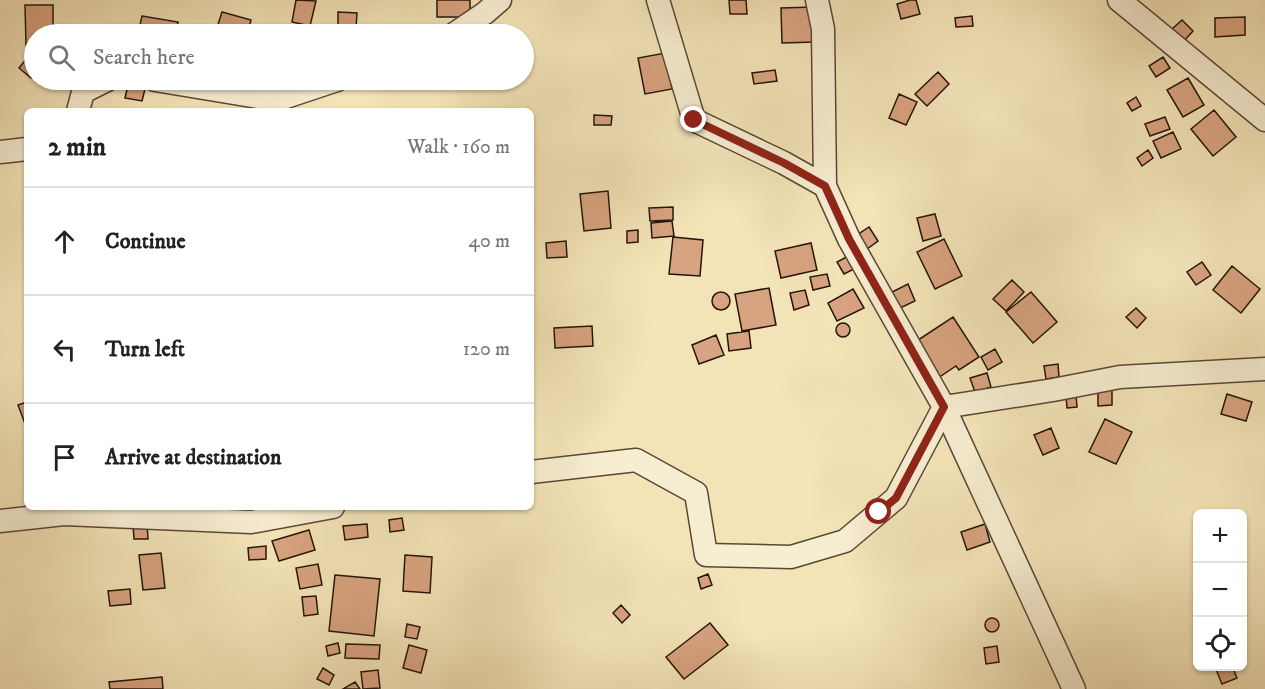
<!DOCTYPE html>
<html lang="en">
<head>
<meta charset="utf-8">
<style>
  body { margin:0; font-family:"IM FELL DW Pica",serif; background:#f6f6f6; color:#222 }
  .controls { position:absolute; right:18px; bottom:18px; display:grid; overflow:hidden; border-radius:9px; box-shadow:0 2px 4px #0004 }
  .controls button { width:54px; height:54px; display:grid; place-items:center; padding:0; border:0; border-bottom:2px solid #e0e0e0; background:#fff; color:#222; font:30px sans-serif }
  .stop { position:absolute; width:18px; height:18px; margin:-14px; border:4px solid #8f2418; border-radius:50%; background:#fff }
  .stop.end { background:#8f2418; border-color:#fff; box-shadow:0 2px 6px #0008 }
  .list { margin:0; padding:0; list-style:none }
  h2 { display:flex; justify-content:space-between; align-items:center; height:78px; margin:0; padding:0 24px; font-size:26px }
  h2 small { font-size:20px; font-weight:400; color:#767676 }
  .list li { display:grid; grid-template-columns:39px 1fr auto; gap:18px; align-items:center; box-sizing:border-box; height:108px; padding:0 24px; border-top:2px solid #e0e0e0 }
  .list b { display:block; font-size:22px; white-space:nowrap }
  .list em { font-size:20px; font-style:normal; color:#767676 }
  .icon { flex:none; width:33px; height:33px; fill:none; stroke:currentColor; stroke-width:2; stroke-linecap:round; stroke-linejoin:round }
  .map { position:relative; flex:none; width:1265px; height:689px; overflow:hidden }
  .search { position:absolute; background:#fff; box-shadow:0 2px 4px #0004; left:24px; top:24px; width:510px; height:66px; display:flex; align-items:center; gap:15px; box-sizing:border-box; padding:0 21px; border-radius:33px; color:#767676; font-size:22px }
  .panel { position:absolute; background:#fff; box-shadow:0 2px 4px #0004; left:24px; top:108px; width:510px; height:402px; border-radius:9px }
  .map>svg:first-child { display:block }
</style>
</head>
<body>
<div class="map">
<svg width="1265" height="689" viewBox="0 0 1265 689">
  <rect width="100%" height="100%" fill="#f3e4b8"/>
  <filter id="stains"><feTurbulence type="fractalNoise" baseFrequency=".00333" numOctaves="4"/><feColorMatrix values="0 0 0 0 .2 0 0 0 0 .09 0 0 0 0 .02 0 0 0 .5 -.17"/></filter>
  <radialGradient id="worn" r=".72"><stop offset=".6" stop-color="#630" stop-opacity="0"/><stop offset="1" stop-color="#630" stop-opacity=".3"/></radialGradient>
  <path fill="#d8a380" stroke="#251409" stroke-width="1.5" d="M296 0 316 1 310 26 292 22Z
    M437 0H470V17H437Z
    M729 0H746L747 14H730Z
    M910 0H916L920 14 901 19 897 4Z
    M25 5H53V34H34V45H26Z
    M814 7 815 42 782 43 781 8Z
    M222 12 251 20 247 34H215Z
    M338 12 357 13 356 28H338Z
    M142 16 178 22 175 34H138Z
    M972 16 973 26 956 27 955 18Z
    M1245 17V35L1215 37V18Z
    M1182 20 1193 31 1184 41 1172 29Z
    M665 53 672 89 645 94 638 58Z
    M28 57 34 62V74L31 78 19 68Z
    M1163 57 1170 68 1156 77 1149 66Z
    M775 70 777 81 754 84 752 73Z
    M938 72 949 84 927 106 915 94Z
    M1188 78 1204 105 1183 117 1167 90Z
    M128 85 145 89 142 101 125 98Z
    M899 94 917 102 906 125 889 118Z
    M1136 97 1141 106 1132 111 1127 103Z
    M1214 110 1236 137 1213 156 1191 129Z
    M594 115 612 116 611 125H594Z
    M1165 117 1170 129 1150 136 1145 124Z
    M1173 132 1181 149 1161 158 1153 141Z
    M1148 150 1153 158 1142 166 1137 158Z
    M608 191 611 228 584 231 580 194Z
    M673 207V220L650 221 649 208Z
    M935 214 941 236 923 241 917 218Z
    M672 221 674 236 652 238 651 223Z
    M869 227 878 241 867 249 857 235Z
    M638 230V242L627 243V231Z
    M673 237 703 240 700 276 669 274Z
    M944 239 962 276 935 289 917 252Z
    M566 241 567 257 547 258 546 243Z
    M811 243 817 270 781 278 775 251Z
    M850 255 856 268 844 274 837 262Z
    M1202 262 1211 275 1196 285 1187 272Z
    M1232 266 1260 289 1241 313 1213 290Z
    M827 274 830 286 813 290 810 277Z
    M1012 280 1024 292 1006 311 993 299Z
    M908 284 915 301 898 309 890 293Z
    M769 288 776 325 742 331 735 294Z
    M853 289 864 308 837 321 828 303Z
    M805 290 809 305 794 310 790 293Z
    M712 301a9 9 0 1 1 18 0a9 9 0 1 1-18 0Z
    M1031 292 1057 322 1033 343 1006 312Z
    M1136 308 1146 318 1137 328 1126 317Z
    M953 317 979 357 959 370 956 366 938 378 915 342Z
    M836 330a7 7 0 1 1 14 0a7 7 0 1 1-14 0Z
    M592 326 593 346 555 348 554 328Z
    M749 331 751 348 729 351 727 334Z
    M716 335 724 355 699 364 692 345Z
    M995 349 1002 362 988 370 981 357Z
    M1058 364 1059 377 1046 379 1044 366Z
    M987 373 991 387 975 392 970 378Z
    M1098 389H1112V405L1098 406Z
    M1227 394 1252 402 1246 421 1221 414Z
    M1076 395 1077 407 1067 408 1066 396Z
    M27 402V429L18 405Z
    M1105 419 1132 432 1116 464 1089 452Z
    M1051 428 1059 448 1043 455 1034 435Z
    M402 518 404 530 390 532 389 520Z
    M147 524 148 539H134L133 525Z
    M367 524 368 537 345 540 343 526Z
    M985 524 990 542 967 550 961 532Z
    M309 530 315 550 279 561 272 541Z
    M266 546V559L249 560 248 548Z
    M161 553 165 588 143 590 139 555Z
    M405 555 432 557 430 593 403 591Z
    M318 564 322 585 300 589 296 568Z
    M708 574 712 585 701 589 698 578Z
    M335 575 380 579 374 636 329 631Z
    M130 589 131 604 110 606 108 591Z
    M316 596 318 614 304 616 302 597Z
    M621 605 630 615 622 623 613 613Z
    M985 625a7 7 0 1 1 14 0a7 7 0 1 1-14 0Z
    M710 623 728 645 684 679 666 657Z
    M407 624 420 627 417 639 405 637Z
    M338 643 340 653 328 656 326 646Z
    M346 644 380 645 379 659 345 658Z
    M409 645 427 650 421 673 403 668Z
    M997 646 999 662 986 664 984 648Z
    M1232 666 1237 678 1222 684 1215 667Z
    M323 668 334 675 329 685 317 679Z
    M378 670 380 688 363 689 361 672Z
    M162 677 163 689H110L109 682Z
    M355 682 360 689H343Z"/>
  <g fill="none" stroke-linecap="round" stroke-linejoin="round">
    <defs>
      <path id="minor" d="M658 0 694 120 784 163 825 186 849 239 944 407 1074 689
        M817 0 823 29 825 186
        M1119 0 1265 120
        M454 34 485 13 500 0
        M155 80 277 100 337 80
        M78 111 83 92 107 80
        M0 152 27 149
        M531 472 636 460 696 493 706 555 791 557 845 541 896 498 944 407 1053 390 1120 377 1265 369
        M0 521 64 514 251 522 333 507"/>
    </defs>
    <use href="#minor" stroke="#584835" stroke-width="25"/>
    <use href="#minor" stroke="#f7edd1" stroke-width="22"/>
  </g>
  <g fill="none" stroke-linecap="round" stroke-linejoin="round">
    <path stroke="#8f2418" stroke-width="8" d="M694 120 784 163 825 186 849 239 944 407 896 498 879 512"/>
  </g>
  <rect width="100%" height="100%" filter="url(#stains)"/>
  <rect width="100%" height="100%" fill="url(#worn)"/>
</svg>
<div class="controls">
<button>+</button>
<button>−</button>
<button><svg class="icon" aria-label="locate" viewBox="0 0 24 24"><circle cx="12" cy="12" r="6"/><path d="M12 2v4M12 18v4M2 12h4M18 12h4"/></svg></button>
</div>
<div class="stop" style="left:879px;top:512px"></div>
<div class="stop end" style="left:694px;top:120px"></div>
<div class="search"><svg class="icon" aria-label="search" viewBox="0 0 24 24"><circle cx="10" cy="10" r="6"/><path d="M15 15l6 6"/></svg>Search here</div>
<section class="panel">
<h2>2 min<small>Walk · 160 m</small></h2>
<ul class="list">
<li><svg class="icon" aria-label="ahead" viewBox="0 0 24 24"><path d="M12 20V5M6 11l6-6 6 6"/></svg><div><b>Continue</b></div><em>40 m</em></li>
<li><svg class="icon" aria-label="left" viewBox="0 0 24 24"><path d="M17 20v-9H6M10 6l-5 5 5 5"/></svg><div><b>Turn left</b></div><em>120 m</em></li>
<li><svg class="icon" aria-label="arrive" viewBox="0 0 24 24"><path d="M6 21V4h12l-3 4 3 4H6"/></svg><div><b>Arrive at destination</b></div></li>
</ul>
</section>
</div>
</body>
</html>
